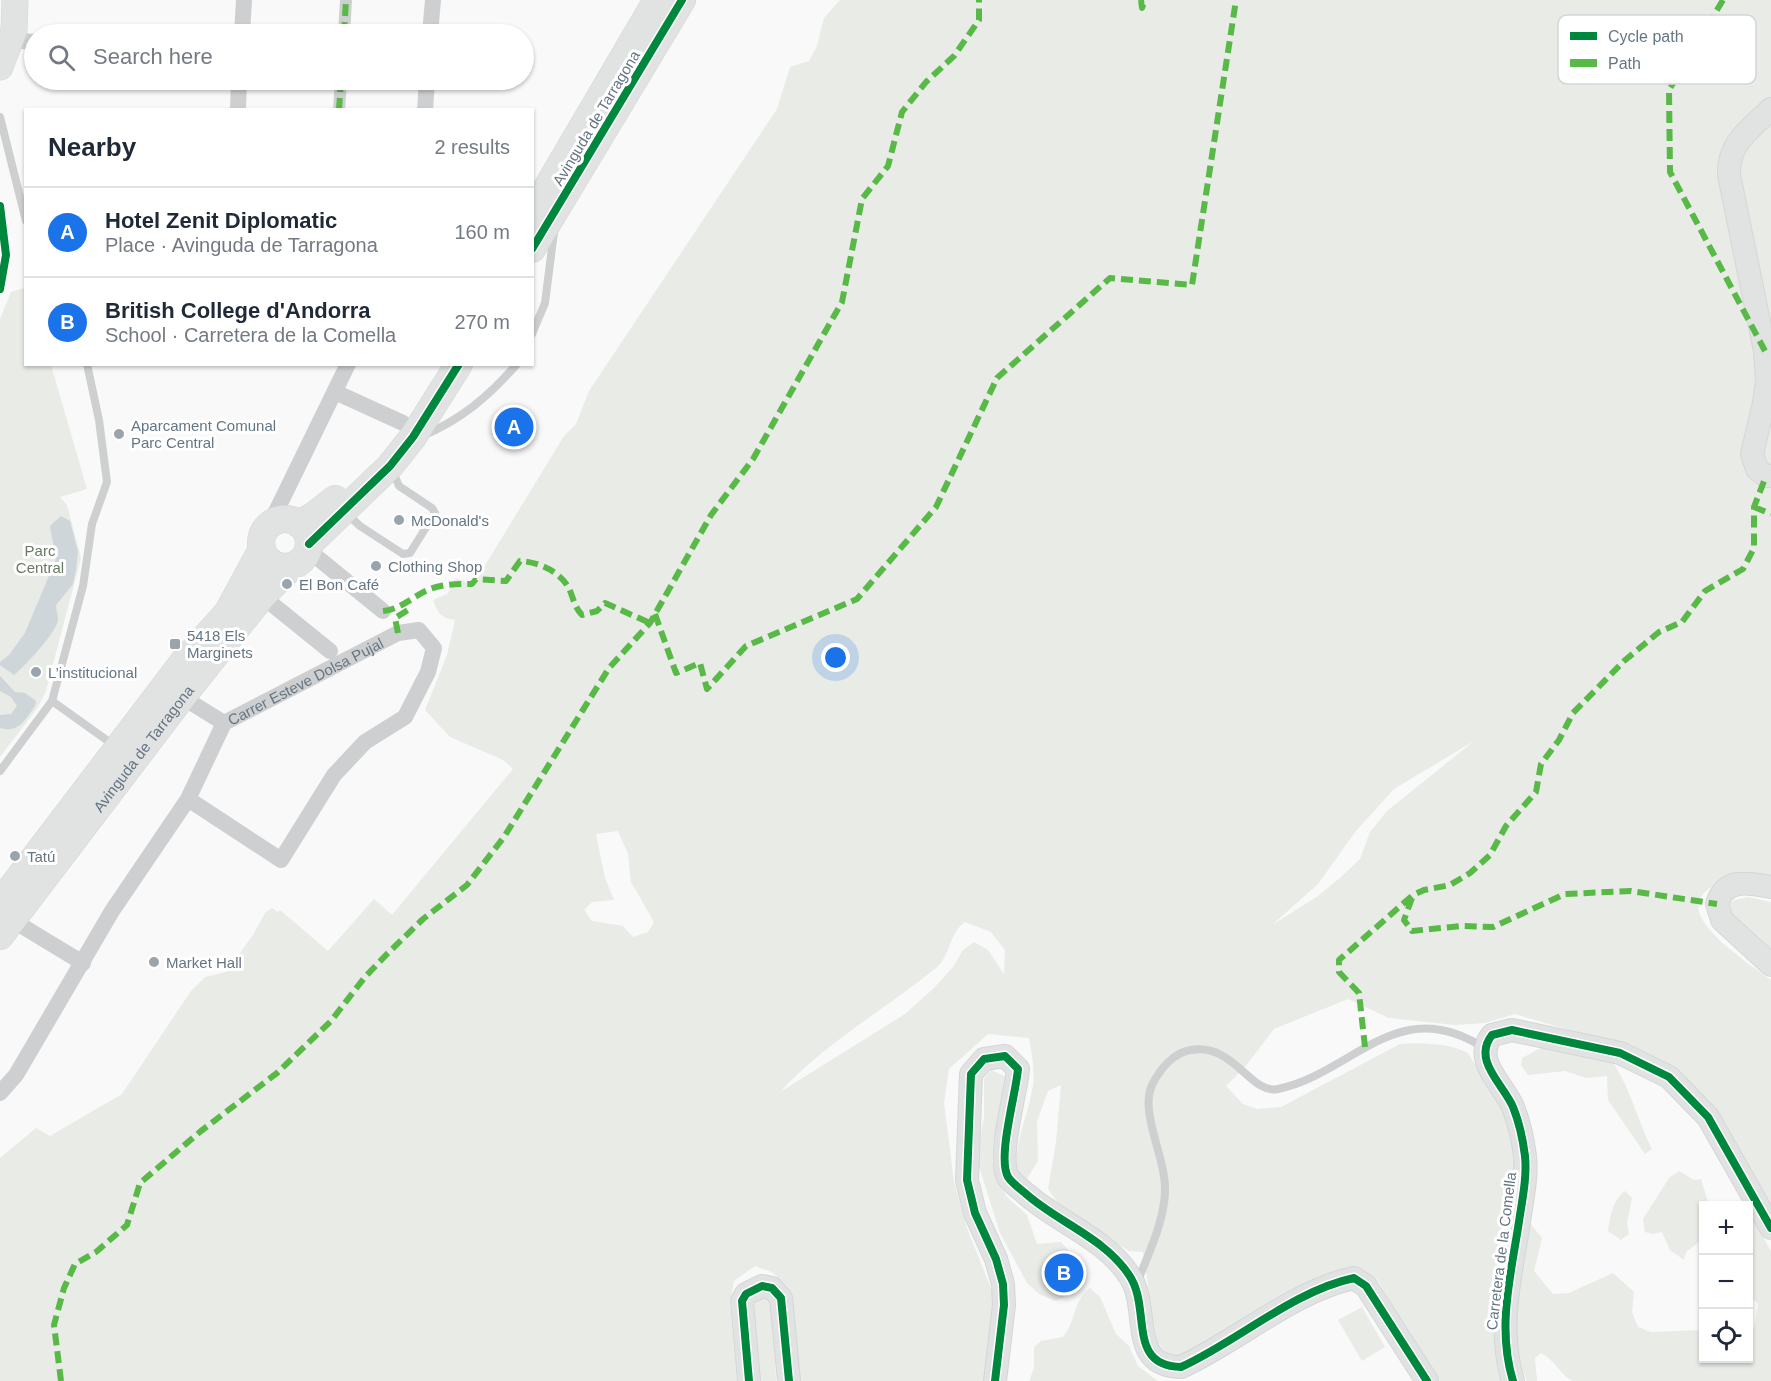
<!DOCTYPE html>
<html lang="en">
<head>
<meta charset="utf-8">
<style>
  body { margin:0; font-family:Arial,sans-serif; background:#f6f6f7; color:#1f2937 }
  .controls { position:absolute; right:18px; bottom:18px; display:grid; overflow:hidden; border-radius:0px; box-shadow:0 2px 4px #0004 }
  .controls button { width:54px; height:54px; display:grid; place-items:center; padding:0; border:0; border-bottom:2px solid #e0e1e3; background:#fff; color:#1f2937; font:30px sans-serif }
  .you { position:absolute; left:836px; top:658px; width:21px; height:21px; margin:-15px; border:4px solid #fff; border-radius:50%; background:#1a73e8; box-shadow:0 0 0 9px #1a73e833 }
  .badge { display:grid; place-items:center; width:39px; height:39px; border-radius:50%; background:#1a73e8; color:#fff; font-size:20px; font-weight:700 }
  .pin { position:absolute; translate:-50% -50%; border:3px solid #fff; box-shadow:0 2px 6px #0006 }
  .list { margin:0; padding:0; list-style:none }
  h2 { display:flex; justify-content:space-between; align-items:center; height:78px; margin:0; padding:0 24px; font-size:26px }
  h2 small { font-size:20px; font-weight:400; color:#747a83 }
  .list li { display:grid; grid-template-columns:39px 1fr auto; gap:18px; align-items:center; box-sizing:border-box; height:90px; padding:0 24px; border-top:2px solid #e0e1e3 }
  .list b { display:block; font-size:22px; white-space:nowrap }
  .list p { margin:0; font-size:20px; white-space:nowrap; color:#747a83 }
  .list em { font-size:20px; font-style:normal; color:#747a83 }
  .icon { flex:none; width:33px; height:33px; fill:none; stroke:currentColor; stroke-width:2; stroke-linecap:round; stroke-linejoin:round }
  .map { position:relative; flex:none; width:1771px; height:1381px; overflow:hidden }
  .search { position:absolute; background:#fff; box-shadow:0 2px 4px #0004; left:24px; top:24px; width:510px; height:66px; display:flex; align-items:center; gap:15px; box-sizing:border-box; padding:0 21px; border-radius:33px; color:#747a83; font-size:22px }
  .panel { position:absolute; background:#fff; box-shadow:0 2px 4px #0004; left:24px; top:108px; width:510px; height:258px; border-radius:0px }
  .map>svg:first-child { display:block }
</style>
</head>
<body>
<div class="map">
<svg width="1771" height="1381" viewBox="0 0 1771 1381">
  <rect width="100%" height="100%" fill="#f9f9f9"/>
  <path fill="#e8ebe6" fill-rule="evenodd" d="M840 0H1771V881C1754 882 1735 880 1719 883 1714 884 1708 889 1704 893 1677 919 1753 966 1771 980V1208L1718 1116 1696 1089 1673 1070 1624 1046 1515 1014 1485 1023 1455 1025 1389 1018 1348 999 1274 1029 1245 1067 1226 1086 1243 1104 1257 1109 1281 1107 1400 1044C1422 1043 1449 1043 1468 1053L1506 1115 1516 1147 1506 1381H1440L1415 1346 1377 1279 1358 1270 1177 1358 1166 1352 1157 1342 1143 1252 1129 1251 1064 1212 1048 1189 1056 1142 1061 1085 1048 1091 1037 1121 1038 1161 1026 1180 1016 1170C1015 1143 1027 1117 1032 1091 1036 1073 1032 1056 1029 1038L988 1034 949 1069 944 1103 954 1182 967 1228 994 1296 986 1381H800L789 1288 772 1272 755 1266 734 1281 730 1303 737 1381H0V1158L36 1128 50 1136 122 1094 191 991 205 977 226 972 253 935 265 913 272 908 278 912 280 910 328 951 374 899 392 915 513 769 503 760 450 737 425 710 447 655 455 620C441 618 438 613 433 600L447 594 456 578 473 585 564 436 576 424 589 391 777 109 790 67 809 61 817 46 824 18ZM1474 741 1387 811 1370 832 1360 859 1341 877 1318 896 1272 925 1318 884 1356 831 1394 789ZM618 831 628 854 631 882 654 922 648 932 633 937 623 926 592 921 584 910 592 902 614 900 605 878 596 834ZM965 922 991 932 1005 950 1004 974 988 950 974 942 963 950 953 967 934 988 905 1014 780 1092C824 1044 885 1009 936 968 950 957 950 931 965 922Z
    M25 288 26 364 51 365 87 489 60 497 67 505 81 558 46 691 38 707 0 757V319L11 292Z
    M1748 897 1771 902V956L1724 906 1735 900Z
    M1543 1047 1613 1063C1630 1087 1638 1122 1652 1149L1645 1154 1608 1100 1607 1076 1586 1078 1565 1071 1528 1075 1521 1065 1522 1058Z
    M991 1070 1005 1076 1009 1086 993 1142 992 1162 1006 1196 1027 1215 1037 1244 1061 1242C1078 1260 1075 1269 1073 1292L1056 1301 1039 1294 1027 1283 1000 1233 976 1157 984 1118V1079Z
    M1679 1171 1694 1180 1701 1179 1709 1205 1704 1206 1703 1239 1686 1252 1684 1260 1670 1250 1662 1232 1653 1234 1645 1232 1643 1219 1669 1178Z
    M1625 1191 1632 1198 1627 1223 1629 1234 1621 1240 1608 1231C1610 1217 1613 1199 1625 1191Z
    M1749 1213 1771 1251V1381H1573C1562 1377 1556 1361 1541 1353L1535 1358 1537 1381H1527C1506 1337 1517 1269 1530 1223L1542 1238 1534 1271 1553 1294 1569 1293 1613 1273 1634 1292 1632 1312 1638 1327 1651 1332 1703 1330 1704 1358H1748L1749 1328H1754L1758 1304 1749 1295Z
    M1090 1288 1100 1297 1116 1334 1129 1346 1138 1366 1158 1381H1029L1034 1368V1347L1041 1341 1063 1337C1077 1320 1072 1302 1090 1288Z
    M766 1296 772 1304 776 1381H758L754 1301Z
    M1362 1307 1385 1347 1362 1361 1338 1320Z"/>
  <path fill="#ced6d9" d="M61 516 70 521 78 552 76 570 73 584 56 605C56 610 58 615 58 620 57 632 24 667 14 675L0 665V662L9 655 25 633 56 559 50 526Z
    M0 676 15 692 25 693 36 701 35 706C26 719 18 734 0 728V715L11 714 17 706 11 697 0 691Z"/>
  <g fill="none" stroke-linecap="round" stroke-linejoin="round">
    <defs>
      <path id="secondary" d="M1771 109C1749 130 1728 143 1729 175L1765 351 1767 382 1764 403 1752 454 1757 469 1766 476H1771
        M1771 887C1749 883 1725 877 1717 904L1722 920 1771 965
        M749 1381 742 1301 746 1294 762 1286 772 1288 781 1298 789 1381
        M995 1381 1004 1305 1003 1284 996 1259 975 1213 967 1180 971 1074 984 1059 1005 1056 1018 1069C1016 1094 997 1157 1008 1177 1012 1183 1020 1189 1025 1193 1057 1222 1105 1238 1129 1275 1152 1308 1126 1366 1181 1367 1238 1341 1293 1291 1354 1278L1366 1286 1427 1381
        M1513 1381C1496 1325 1512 1271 1520 1215 1523 1196 1527 1175 1525 1156 1523 1140 1519 1122 1513 1107 1503 1084 1472 1060 1492 1035L1512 1030 1620 1053 1669 1077 1708 1117 1771 1228"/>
      <path id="primary" d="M0 67 14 30 15 0"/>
      <g id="trunk">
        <path d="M532 213 657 0"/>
        <path d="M532 249 682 0"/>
        <circle cx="285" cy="543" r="24"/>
        <path d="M299 524 313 516 335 499"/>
        <path d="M309 544 390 466 413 437 459 364"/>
        <path d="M0 903 184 661 228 612 262 549"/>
        <path id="s2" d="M0 936 182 697 262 596 292 566"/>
      </g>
    </defs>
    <use href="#secondary" stroke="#d5d6d7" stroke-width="24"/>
    <use href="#primary" stroke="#d5d6d7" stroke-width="27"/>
    <use href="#trunk" stroke="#d5d6d6" stroke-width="28"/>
    <path stroke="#cecfd0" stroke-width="8" d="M0 117 26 221
      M532 334 545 303 554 232
      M422 436C461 420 489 396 517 364
      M346 513 360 526 403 554 410 553 435 513 432 508 399 486 393 472
      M52 701 115 746
      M0 771 52 701 83 586 92 524 107 482 99 420 87 364
      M1137 1283C1148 1255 1164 1222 1165 1192 1167 1160 1139 1113 1152 1085 1160 1069 1174 1052 1191 1050 1235 1043 1250 1095 1278 1089 1354 1073 1397 992 1484 1048"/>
    <path stroke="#cecfd0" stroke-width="12" d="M344 34 346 0
      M339 110 341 80"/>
    <g stroke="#cecfd0" stroke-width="16">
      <path d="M242 34 244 0"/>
      <path d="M430 34 433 0"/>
      <path d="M11 40 34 42"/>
      <path d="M238 110 239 80"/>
      <path d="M425 110 427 80"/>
      <path d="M335 392 403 423"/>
      <path d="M270 524 348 364"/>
      <path d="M308 550 383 611"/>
      <path d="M262 596 330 651"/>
      <path d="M182 697 224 723"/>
      <path d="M12 920 83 963"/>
      <path id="s1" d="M0 1093 16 1075 112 911 188 799 224 723 398 633 419 630 434 648 428 672 405 717 365 742 334 775 281 860 188 799"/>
    </g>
    <use href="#secondary" stroke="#e1e2e2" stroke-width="22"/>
    <use href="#primary" stroke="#e1e2e2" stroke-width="26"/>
    <use href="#trunk" stroke="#e1e2e2" stroke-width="27"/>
    <path stroke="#58b947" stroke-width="6" stroke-dasharray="12 6" stroke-linecap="butt" d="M1141 0 1142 8 1145 0
      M1723 0 1669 90 1670 172 1765 351
      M344 34 346 0
      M339 110 341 80
      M1754 507 1771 514
      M383 611C402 609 413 596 430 589 443 584 458 584 472 584L476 579 506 581 520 561C537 562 557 570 567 585 573 594 573 606 582 615L597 611 605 603 650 623
      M655 614 676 673 700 663 707 689 746 646 857 599 936 507 997 378 1110 278 1192 285 1236 0
      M398 633 395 618 408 610
      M1412 898 1404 920 1412 931 1461 926 1493 927 1565 894 1631 891 1717 904
      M1365 1047 1359 993 1339 972V960L1413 895 1424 890 1450 885 1470 873 1490 855 1506 826 1536 792 1541 764 1559 740 1573 713 1624 661 1659 632 1682 622 1705 591 1743 569 1754 548V507L1766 476
      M61 1381 54 1325 64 1288 75 1264 96 1252 127 1225 140 1183 201 1131 277 1073 331 1021 365 977 387 954 423 919 467 885 504 837 609 668 650 623 711 515 753 459 842 302 862 199 888 166 902 112 926 82 954 56 979 20V0"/>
    <defs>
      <path id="cycleway" d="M0 206 6 255 0 289
        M532 249 682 0
        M309 544 390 466 413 437 459 364
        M749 1381 742 1301 746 1294 762 1286 772 1288 781 1298 789 1381
        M995 1381 1004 1305 1003 1284 996 1259 975 1213 967 1180 971 1074 984 1059 1005 1056 1018 1069C1016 1094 997 1157 1008 1177 1012 1183 1020 1189 1025 1193 1057 1222 1105 1238 1129 1275 1152 1308 1126 1366 1181 1367 1238 1341 1293 1291 1354 1278L1366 1286 1427 1381
        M1513 1381C1496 1325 1512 1271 1520 1215 1523 1196 1527 1175 1525 1156 1523 1140 1519 1122 1513 1107 1503 1084 1472 1060 1492 1035L1512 1030 1620 1053 1669 1077 1708 1117 1771 1228"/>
    </defs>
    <use href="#cycleway" stroke="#fff" stroke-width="11"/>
    <use href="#cycleway" stroke="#00873e" stroke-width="8"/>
  </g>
  <g fill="#99a4ac" stroke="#fff" stroke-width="2">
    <circle cx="119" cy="434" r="6"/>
    <circle cx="399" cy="520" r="6"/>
    <circle cx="376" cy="566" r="6"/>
    <circle cx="287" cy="584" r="6"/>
    <rect x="169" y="638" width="12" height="12" rx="3"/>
    <circle cx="36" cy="672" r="6"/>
    <circle cx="15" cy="856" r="6"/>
    <circle cx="154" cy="962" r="6"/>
  </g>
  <g text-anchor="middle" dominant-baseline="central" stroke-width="6" stroke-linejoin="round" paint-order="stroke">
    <g font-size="15" fill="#657683" stroke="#fff">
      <text transform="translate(596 118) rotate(-59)">Avinguda de Tarragona</text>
      <text stroke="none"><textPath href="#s1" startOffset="525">Carrer Esteve Dolsa Pujal</textPath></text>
      <text stroke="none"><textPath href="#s2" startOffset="236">Avinguda de Tarragona</textPath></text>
      <text transform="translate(1501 1251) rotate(-83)">Carretera de la Comella</text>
    </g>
    <g font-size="15" fill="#657683" stroke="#fff" text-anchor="start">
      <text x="131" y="425">Aparcament Comunal<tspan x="131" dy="17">Parc Central</tspan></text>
      <text x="411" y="520">McDonald's</text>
      <text x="388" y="566">Clothing Shop</text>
      <text x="299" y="584">El Bon Café</text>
      <text x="187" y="635">5418 Els<tspan x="187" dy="17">Marginets</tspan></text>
      <text x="48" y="672">L’institucional</text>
      <text x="27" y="856">Tatú</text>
      <text x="166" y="962">Market Hall</text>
    </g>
    <g font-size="15" fill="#687a64" stroke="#fff">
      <text x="40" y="550">Parc<tspan x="40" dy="17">Central</tspan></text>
    </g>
  </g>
  <rect x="1558" y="15" width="198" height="69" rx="9" fill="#fff" stroke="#d1d6da" stroke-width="1.5"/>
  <rect x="1570" y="32" width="27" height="8" fill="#00873e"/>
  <rect x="1570" y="59" width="27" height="8" fill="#58b947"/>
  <g font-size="16" fill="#657683">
    <text x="1608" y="42">Cycle path</text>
    <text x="1608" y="69">Path</text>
  </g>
</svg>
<div class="controls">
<button>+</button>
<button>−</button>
<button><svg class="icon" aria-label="locate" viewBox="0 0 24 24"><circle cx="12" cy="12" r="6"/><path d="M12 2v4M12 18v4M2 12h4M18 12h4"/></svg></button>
</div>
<div class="you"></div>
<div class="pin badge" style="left:514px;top:427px">A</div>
<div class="pin badge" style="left:1064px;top:1273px">B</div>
<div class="search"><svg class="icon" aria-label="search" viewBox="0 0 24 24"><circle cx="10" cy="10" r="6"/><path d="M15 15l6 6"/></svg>Search here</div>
<section class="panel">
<h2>Nearby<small>2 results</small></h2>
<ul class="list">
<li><span class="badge">A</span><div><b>Hotel Zenit Diplomatic</b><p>Place · Avinguda de Tarragona</p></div><em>160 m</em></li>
<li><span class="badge">B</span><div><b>British College d'Andorra</b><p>School · Carretera de la Comella</p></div><em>270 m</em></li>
</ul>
</section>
</div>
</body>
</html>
